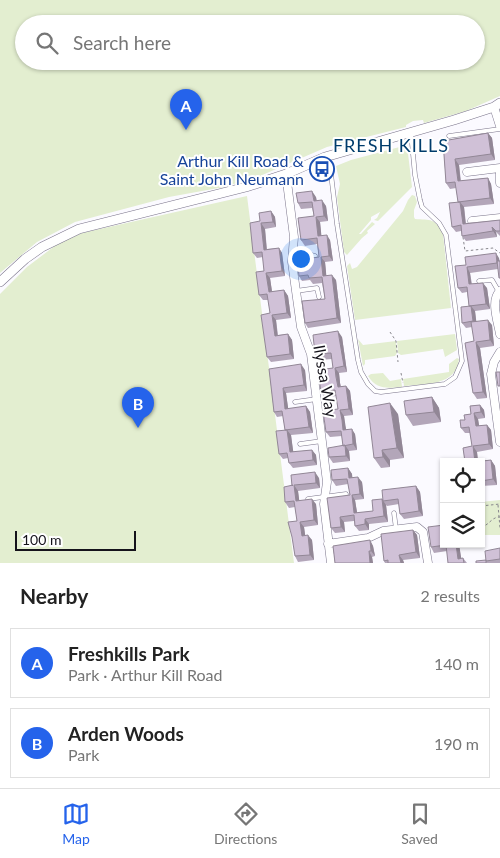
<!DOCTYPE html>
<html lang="en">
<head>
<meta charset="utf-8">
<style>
  body { margin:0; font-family:Lato,sans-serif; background:#f6f6f6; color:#222 }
  .controls { position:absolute; right:15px; bottom:15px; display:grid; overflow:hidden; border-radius:0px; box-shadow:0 1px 4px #0004 }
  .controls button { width:45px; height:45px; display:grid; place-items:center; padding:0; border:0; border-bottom:1px solid #e0e0e0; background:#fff; color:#222; font:25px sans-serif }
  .scale { position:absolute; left:15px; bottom:12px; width:121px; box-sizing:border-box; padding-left:5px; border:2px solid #15131b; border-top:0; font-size:14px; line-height:18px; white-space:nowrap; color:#15131b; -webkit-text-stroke:4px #fff; paint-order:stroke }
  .you { position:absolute; left:300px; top:258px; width:18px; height:18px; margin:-12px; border:4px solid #fff; border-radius:50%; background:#1a73e8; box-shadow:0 0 0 8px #1a73e833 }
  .badge { display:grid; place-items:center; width:32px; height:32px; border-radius:50%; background:#2563eb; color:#fff; font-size:16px; font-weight:700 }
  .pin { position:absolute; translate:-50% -41px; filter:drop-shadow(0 1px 2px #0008) }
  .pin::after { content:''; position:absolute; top:26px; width:18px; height:15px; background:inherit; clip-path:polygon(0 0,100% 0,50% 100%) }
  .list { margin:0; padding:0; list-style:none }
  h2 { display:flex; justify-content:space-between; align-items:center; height:65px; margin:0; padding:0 20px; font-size:21px }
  h2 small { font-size:16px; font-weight:400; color:#767676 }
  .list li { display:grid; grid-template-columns:32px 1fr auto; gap:15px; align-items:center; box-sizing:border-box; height:70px; margin:0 10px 10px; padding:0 10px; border:1px solid #e0e0e0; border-radius:0px }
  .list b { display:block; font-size:19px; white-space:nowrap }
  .list p { margin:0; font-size:16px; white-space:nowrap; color:#767676 }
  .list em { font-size:16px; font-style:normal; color:#767676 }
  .icon { flex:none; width:28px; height:28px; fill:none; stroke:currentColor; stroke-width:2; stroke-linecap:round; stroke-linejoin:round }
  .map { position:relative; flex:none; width:500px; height:563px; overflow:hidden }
  .search { position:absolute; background:#fff; box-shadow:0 1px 4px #0004; left:15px; right:15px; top:15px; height:55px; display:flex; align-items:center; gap:12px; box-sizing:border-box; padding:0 18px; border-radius:28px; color:#767676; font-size:19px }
  .sheet { height:225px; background:#fff }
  nav { display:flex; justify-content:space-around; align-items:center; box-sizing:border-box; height:70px; border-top:1px solid #e0e0e0; background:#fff; font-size:14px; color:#767676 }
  nav a { display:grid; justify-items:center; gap:2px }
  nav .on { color:#2563eb }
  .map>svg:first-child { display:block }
</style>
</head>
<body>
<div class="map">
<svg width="500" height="563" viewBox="0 0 500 563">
  <rect width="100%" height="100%" fill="#fbfaff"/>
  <path fill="#e3eed0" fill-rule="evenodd" d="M0 0H500V96L466 111 424 123 423 120 413 121 406 125V127L327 147 260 176 224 187 169 197 75 222 37 242 0 273ZM24 24H476V61H24Z
    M407 145 412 187 378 221 374 220 377 218 380 212 371 217V220L359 234H361L372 222 375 224 367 231 368 233 362 238 347 255 344 252 337 197 340 184 336 166 351 160Z
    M412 195 415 196 417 202 414 210V217L415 219C430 220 436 218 443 234L451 308 355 320 347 266 350 263 352 269 357 267 403 211 408 200Z
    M247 196 294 563H0V294L27 267 56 245 82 233Z
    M455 334 457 350 445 357 443 349 401 355 398 353 397 341Z
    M358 339 363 345 396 341 397 353 395 356 365 360V364L363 366Z
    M457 358 459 359C457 386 424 384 404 386L403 379 449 372V364Z
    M383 373 390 381 401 379 402 387C387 388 377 390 368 376L371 374Z
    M500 500V535H481V502Z"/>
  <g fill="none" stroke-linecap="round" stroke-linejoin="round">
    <defs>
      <path id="service" d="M449 136 500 129
        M325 157 331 174 337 224 358 360 361 372 368 384 375 391 381 392 445 384 455 377 462 361 446 235 439 223 422 207 420 200 415 175 411 133
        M293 250 315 256
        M479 281 492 280 499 292
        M296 291 317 288 319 297
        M295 402 317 399
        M300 444 322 441
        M308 499 346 494
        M394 513 396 529"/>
      <path id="minor" d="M494 107 500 126
        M467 172 500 168
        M500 172V183
        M286 174 294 237 292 262 296 291 301 327 311 354 327 482 324 504 331 563
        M472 221 500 218
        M500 291C490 300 498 322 500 334
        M500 352 494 362 491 374 500 442
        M328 544 368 538 383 531 417 527 423 532 428 563"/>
      <path id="tertiary" d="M0 282 25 259 42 247 79 229 246 187 286 174 325 157 454 120 494 107 500 103"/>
    </defs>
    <use href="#service" stroke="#7a748a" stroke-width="5"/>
    <use href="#minor" stroke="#7a748a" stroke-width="9"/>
    <use href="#tertiary" stroke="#7a748a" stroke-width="10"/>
    <path stroke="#88878d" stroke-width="1" stroke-dasharray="2.5 2.5" stroke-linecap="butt" d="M463 237 465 251 493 248 500 253
      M390 332 396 341 398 362
      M401 373 403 383
      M498 505 500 528
      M481 506 500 504
      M481 527C490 525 491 517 500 517"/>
    <use href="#service" stroke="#fff" stroke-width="4"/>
    <use href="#minor" stroke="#fff" stroke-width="8"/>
    <use href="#tertiary" stroke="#fff" stroke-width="9"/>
  </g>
  <path fill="#b3a6b9" d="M488 133 492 138 495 160 459 165 461 181 488 178 491 184 494 204 464 207 466 223 500 220V236L496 232 497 237 466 241 462 236 461 231 456 232 452 227 458 202 456 188 450 189 446 183 443 141Z
    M316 197 317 201 326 206 328 221 320 222 321 232V236L330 240 333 261 325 262 326 272V276L336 280 341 323 308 328 305 323 325 299 322 283 313 284 310 280 302 281 299 276 319 257 317 244 305 246 301 240 314 216 312 208 301 209 298 203Z
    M271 211 275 217 276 227 265 229 267 249 279 248 282 253 285 276 270 278 272 292 284 290 288 296 291 318 276 320 278 335 288 334 292 340 294 359 271 362 267 357 270 313 268 300H263L259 295 264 271 263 257 257 258 253 253 260 221Z
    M499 258 500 279 498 269 470 273 472 284 487 288 490 309 475 311 476 321 492 325 494 346 480 348 487 398 477 399 473 393 474 341 472 327 466 328 462 323 469 306 467 292 462 293 458 288 466 265Z
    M342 337 347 372 339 373 340 383 341 386H346L350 391 353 415 344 416 345 426 346 429 355 434 357 450 349 451 350 461 333 463 329 457 343 446 342 436 330 437 326 432 338 409 336 396 325 398 321 392 333 368 332 359 319 360 315 354Z
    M269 369 305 370 307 391 286 393 288 409 306 406 310 412 313 433 291 435 293 452 312 450 316 455 317 465 293 468 289 463 288 458 283 459 279 454 285 430 283 416 277 417 274 412Z
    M432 397 439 408 441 422 413 426 406 415Z
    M480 405 484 410 485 418 478 419 479 426 487 425 491 430 493 449 477 452 478 461 491 460 495 466 497 485 481 486V462H465L463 448 472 446 470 433H465L461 428 460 420H465L464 415 471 414 470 406Z
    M398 414 404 458 390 460V467L381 468 374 458Z
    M348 468 352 474V477L362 482 364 499 355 500 357 513 373 511 382 499 416 486 420 492 423 516 404 519 400 514 399 504 387 506 386 505 388 522 369 524V530L359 531 355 526 354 521 344 522 345 532 335 533 331 528 350 495 348 484 336 486 332 480Z
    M319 478 320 488 298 491 299 500 316 504 318 525 304 527 305 535 312 540 314 560 298 562 295 556 297 521 295 507 289 508 285 502 292 486Z
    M413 530 417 535 420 558 403 560 404 563H385L384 561Z
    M370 540 373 546 375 556 372 557 373 563H335Z
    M444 544H459L461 559 463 558 467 563H448L447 551 434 553 431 547Z
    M500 548V563H476L486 560Z"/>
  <path fill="#928796" d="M488 133 492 138 495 160 491 154Z
    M455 159 459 165 461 187 458 181Z
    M488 178 491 184 494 204 490 198Z
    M312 191 316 197 317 207 314 201Z
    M322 200 326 206 328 221 324 216Z
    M460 202 464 207 466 229 463 224Z
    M271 211 275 217 276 227 273 222Z
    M316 217 320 222 322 241 318 236Z
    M261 223 265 229 267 255 264 250Z
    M492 227 496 232 497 237 493 231Z
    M327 235 330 240 333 261 329 256Z
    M279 248 282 253 285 276 282 271Z
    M496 253 499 258 500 263H497Z
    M321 257 325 262 327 282 323 276Z
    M467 267 470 273 472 290 469 284Z
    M266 273 270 278 273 298 269 292Z
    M332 275 336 280 341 323 337 318Z
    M483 283 487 288 490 309 486 304Z
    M284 290 288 296 291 318 287 313Z
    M471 306 475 311 477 327 473 321Z
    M272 315 276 320 278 341 275 336Z
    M488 320 492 325 494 346 490 340Z
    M338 331 342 337 347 372 344 366Z
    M288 334 292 340 294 359 290 354Z
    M476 342 480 348 487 398 483 392Z
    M301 364 305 370 307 391 304 385Z
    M335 368 339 373 341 392 338 387Z
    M346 386 350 391 353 415 349 409Z
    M283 388 286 393 289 414 285 409Z
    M432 397 439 408 441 422 434 412Z
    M390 403 398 414 404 458 397 448Z
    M480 405 484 410 485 418 481 412Z
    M306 406 310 412 313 433 309 427Z
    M340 410 344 416 347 435 343 430Z
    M474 413 478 419 480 431 476 426Z
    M487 425 491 430 493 449 489 444Z
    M352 429 355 434 357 450 353 444Z
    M287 430 291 435 294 457 290 452Z
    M345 445 349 451 350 461 346 456Z
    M473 446 477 452 478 462H475Z
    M312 450 316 455 317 465 313 460Z
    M382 450 390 460V467L383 457Z
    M491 460 495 466 497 485 493 479Z
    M348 468 352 474 353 483 349 478Z
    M315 472 319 478 320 488 316 483Z
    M358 477 362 482 364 499 360 494Z
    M294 485 298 491 300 506 296 501Z
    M416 486 420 492 423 516 419 511Z
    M352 495 355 500 358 518 354 513Z
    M312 499 316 504 318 525 314 520Z
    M382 499 386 505 388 522 384 516Z
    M340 517 344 522 345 532 341 527Z
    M365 519 369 524V530L365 524Z
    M300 522 304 527 306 541 302 536Z
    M413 530 417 535 420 558 416 552Z
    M308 535 312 540 314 560 310 555Z
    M370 540 373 546 375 556 371 551Z
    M456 544H459L462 563 458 559Z
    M369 551 372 557 373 563H370Z
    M399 555 403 560 404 563H401Z"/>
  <path fill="#d0c1d7" stroke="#928796" d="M488 133 491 154 455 159 458 181 488 178 490 198 458 202 455 182 446 183 443 141Z
    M312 191 314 201 322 200 324 216 316 217 317 227 318 236 327 235 329 256 321 257 322 267 323 276 332 275 337 318 305 323 302 301 325 299 322 277 309 278 308 275 299 276 297 260 319 257 317 238 301 240 298 218 314 216 312 202 298 203 296 193Z
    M460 202 463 224 500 220V231H496L492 227 493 231 462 236 461 225 452 227 449 203Z
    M271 211 273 222 261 223 264 250 279 248 282 271 266 273 269 292 284 290 287 313 272 315 275 336 288 334 290 354 267 357 261 315 270 313 267 294 259 295 256 272 264 271 262 252 253 253 250 223 260 221 259 213Z
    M496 253 497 263 467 267 469 284 483 283 486 304 469 306 467 287 458 288 455 266 466 265 465 257Z
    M497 261H500V278H499Z
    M471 306 473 321 462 323 461 307Z
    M488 320 490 340 476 342 483 392 473 393 465 343 474 341 471 322Z
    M338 331 344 366 335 368 336 377 338 387 346 386 349 409 340 410 342 420 343 430 352 429 353 444 343 446 341 431 326 432 323 411 338 409 335 390 321 392 318 370 333 368 331 353 315 354 313 335Z
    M301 364 304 385 283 388 285 409 306 406 309 427 285 430 282 411 274 412 269 369Z
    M496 372H500V386H498Z
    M432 397 434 412 406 415 404 401Z
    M390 403 397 448 382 450 383 457 374 458 368 407Z
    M480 405 481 412 474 413 476 426 487 425 489 444 473 446 475 462 491 460 493 479 481 481V462H465L463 448 472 446 469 427 461 428 460 420H465L464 415 471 414 470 406Z
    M287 430 290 452 312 450 313 460 289 463 287 453 279 454 276 431Z
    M345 445 346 456 329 457 328 448Z
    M348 468 349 478 358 477 360 494 352 495 354 513 373 511 372 500 382 499 384 516 365 519V524L355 526 354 515 340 517 341 527 331 528 327 498 350 495 347 479 332 480 331 470Z
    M315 472 316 483 294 485 296 501 312 499 314 520 300 522 302 536 308 535 310 555 295 556 292 537 288 522 297 521 294 501 285 502 284 487 293 485 292 486 291 475Z
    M416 486 419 511 400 514 398 499 383 501 382 490Z
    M444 525V544H456L458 559 463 558 464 563H448L446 545 431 547 428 527Z
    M413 530 416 552 399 555 401 563H388V560L384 561 381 534Z
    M370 540 371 551H369L370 563H335L333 546Z
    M500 548V559L486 561 485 551Z
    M486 560V563H476V561Z"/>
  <defs>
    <symbol id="bus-ring" viewBox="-11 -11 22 22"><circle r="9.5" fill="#fff" stroke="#1a4fb4" stroke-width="1.5"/><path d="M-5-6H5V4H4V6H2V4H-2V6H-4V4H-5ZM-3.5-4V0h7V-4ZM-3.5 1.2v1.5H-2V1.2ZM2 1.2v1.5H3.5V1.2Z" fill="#1a4fb4"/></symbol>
  </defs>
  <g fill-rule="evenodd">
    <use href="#bus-ring" x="308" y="155" width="28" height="28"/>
  </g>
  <g text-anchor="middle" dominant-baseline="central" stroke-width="4" stroke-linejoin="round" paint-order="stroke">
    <g font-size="16" fill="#164399" stroke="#fff" text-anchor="end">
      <text x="304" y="160">Arthur Kill Road &amp;<tspan x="304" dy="18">Saint John Neumann</tspan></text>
    </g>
    <g font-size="16" fill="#15131b" stroke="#fff">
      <text transform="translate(326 381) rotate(80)">Ilyssa Way</text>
    </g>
    <g font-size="18" letter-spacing="1" fill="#003c6c" stroke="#fff">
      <text x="391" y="145">FRESH KILLS</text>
    </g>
  </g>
</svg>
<div class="controls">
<button><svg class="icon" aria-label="locate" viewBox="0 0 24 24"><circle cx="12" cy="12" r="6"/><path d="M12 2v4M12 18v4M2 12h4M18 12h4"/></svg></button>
<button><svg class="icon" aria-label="layers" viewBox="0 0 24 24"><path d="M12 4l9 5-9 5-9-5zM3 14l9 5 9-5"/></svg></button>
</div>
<div class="scale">100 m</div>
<div class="you"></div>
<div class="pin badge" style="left:186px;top:130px">A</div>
<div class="pin badge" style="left:138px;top:428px">B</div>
<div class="search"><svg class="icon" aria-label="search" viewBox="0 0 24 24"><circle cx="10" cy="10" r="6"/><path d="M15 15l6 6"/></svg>Search here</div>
</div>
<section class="sheet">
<h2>Nearby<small>2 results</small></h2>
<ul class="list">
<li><span class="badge">A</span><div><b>Freshkills Park</b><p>Park · Arthur Kill Road</p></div><em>140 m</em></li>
<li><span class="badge">B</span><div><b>Arden Woods</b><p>Park</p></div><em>190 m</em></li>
</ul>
</section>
<nav>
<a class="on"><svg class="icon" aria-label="map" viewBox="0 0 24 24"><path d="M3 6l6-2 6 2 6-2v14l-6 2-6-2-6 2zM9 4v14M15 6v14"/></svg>Map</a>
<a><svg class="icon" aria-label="directions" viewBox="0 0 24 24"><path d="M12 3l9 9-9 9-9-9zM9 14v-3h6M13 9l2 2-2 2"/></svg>Directions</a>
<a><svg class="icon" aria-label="saved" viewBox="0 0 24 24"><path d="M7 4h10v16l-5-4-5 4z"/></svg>Saved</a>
</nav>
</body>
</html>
